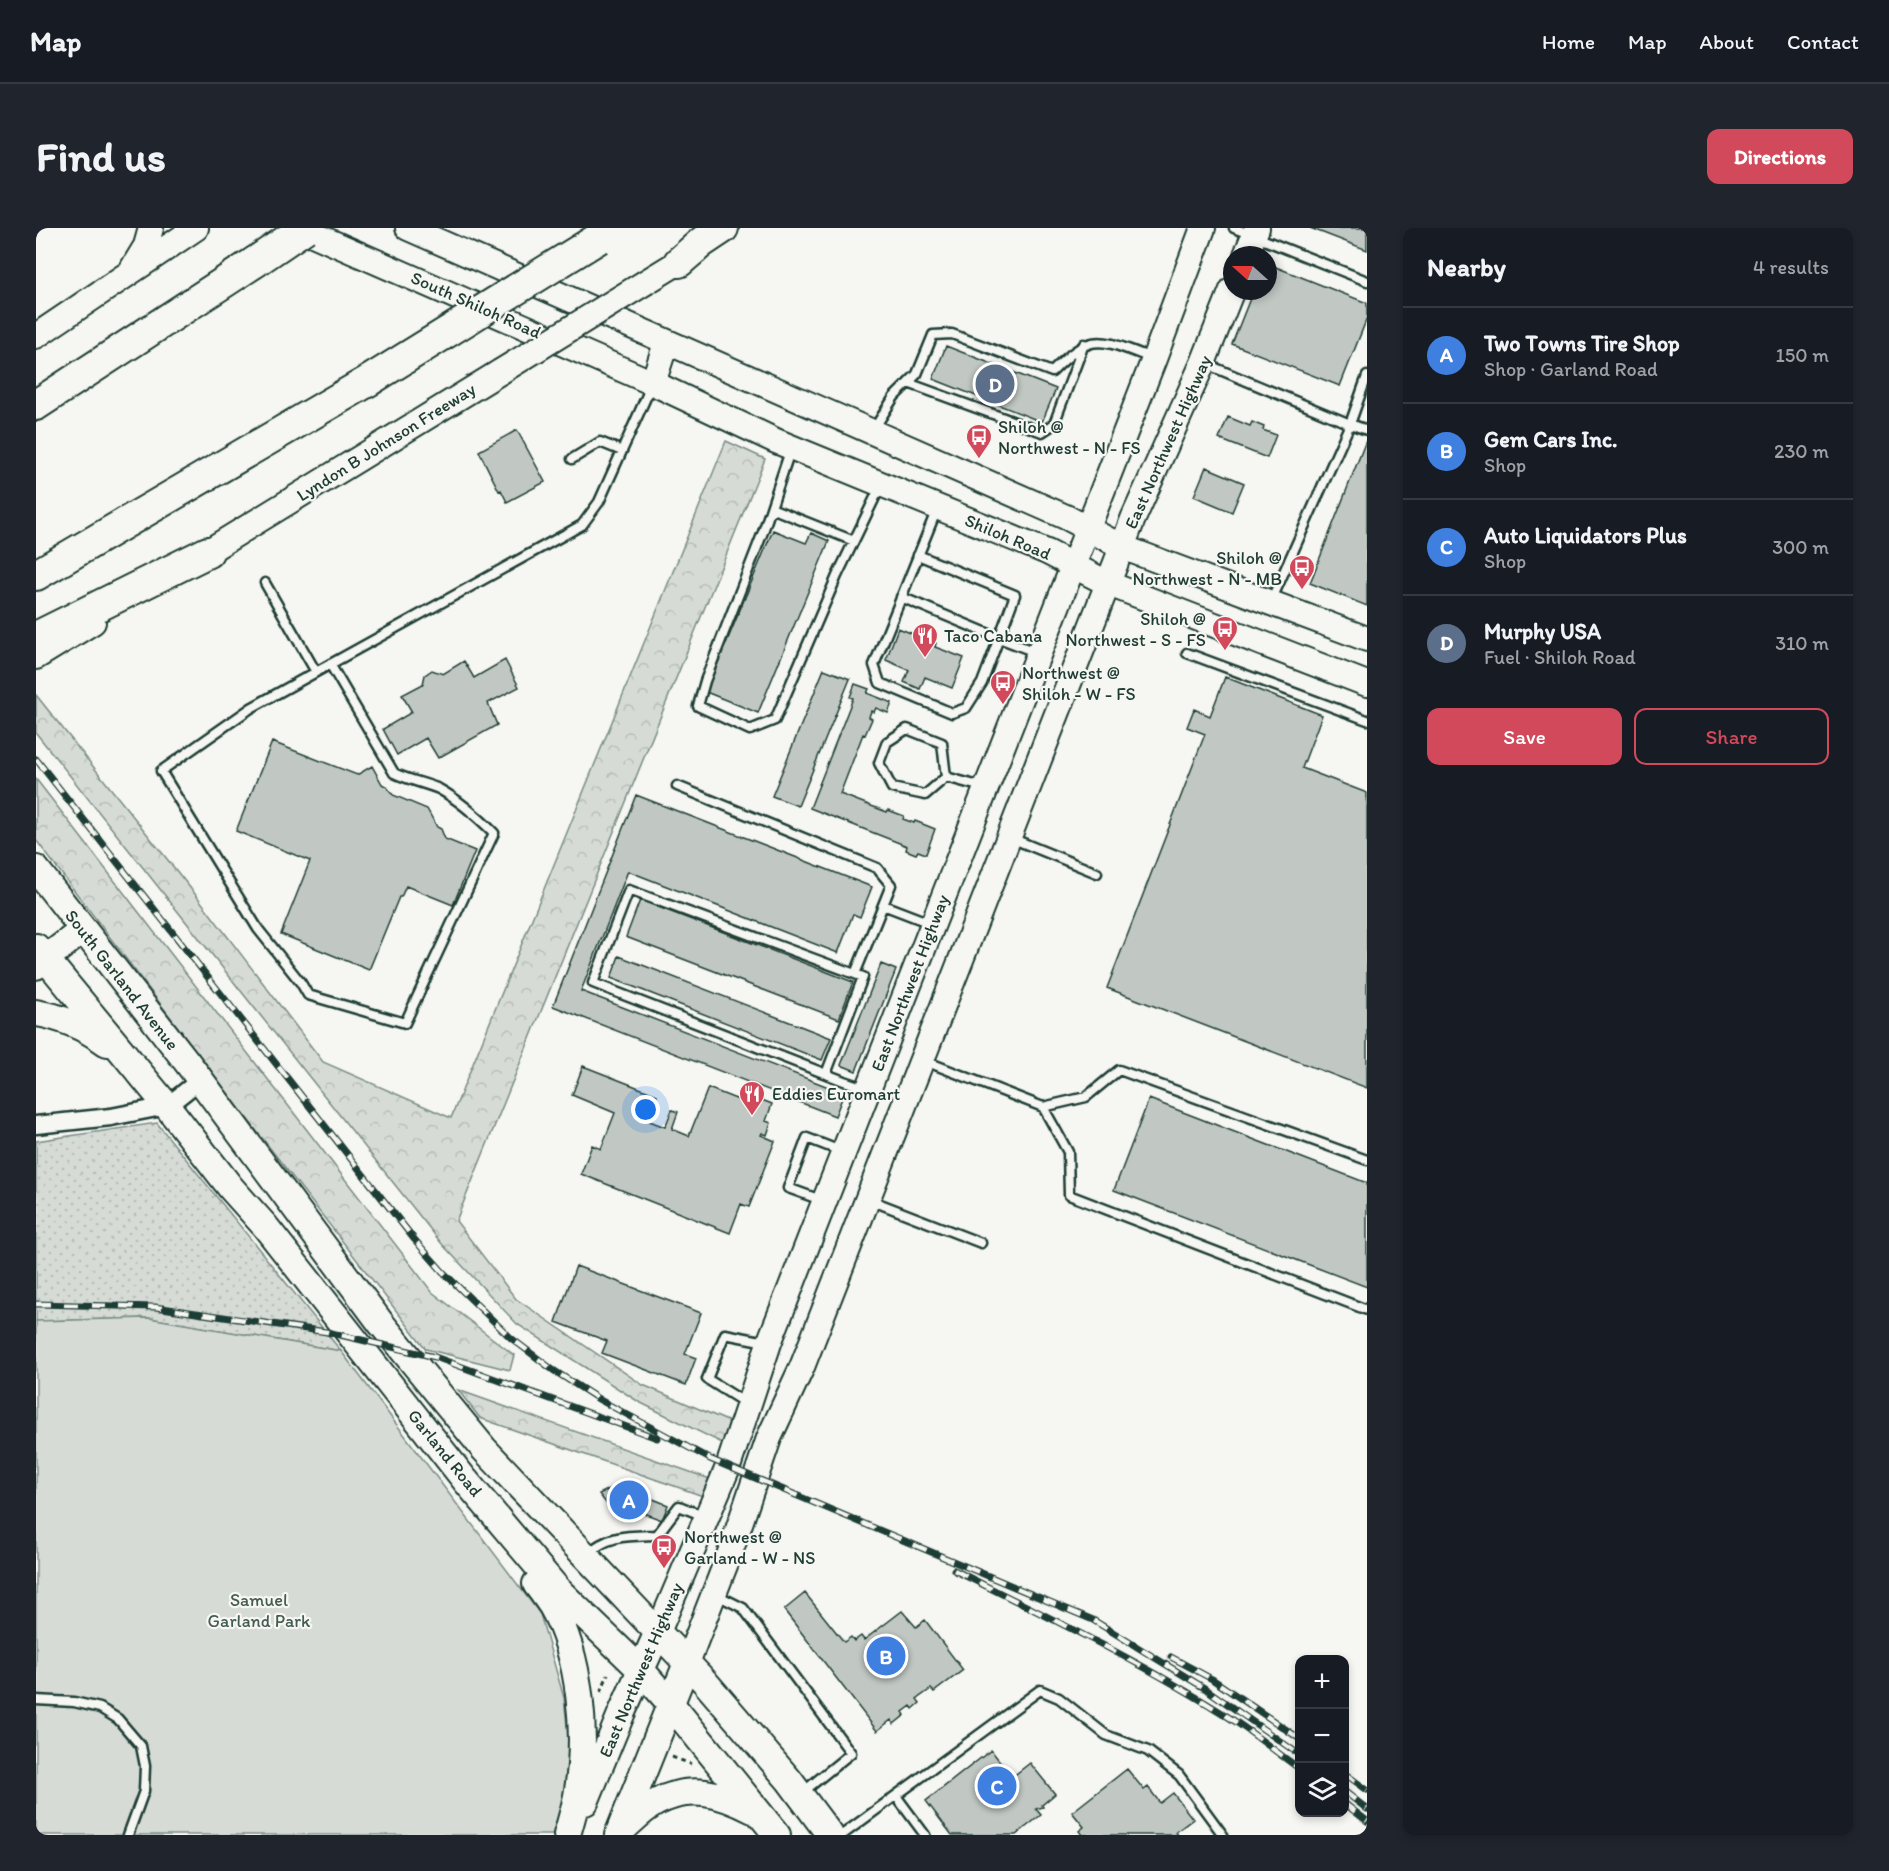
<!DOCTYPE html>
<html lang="en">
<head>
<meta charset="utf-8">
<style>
  body { margin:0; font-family:Itim,sans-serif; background:#20242c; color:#f1f3f6 }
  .controls { position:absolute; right:18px; bottom:18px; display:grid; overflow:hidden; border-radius:12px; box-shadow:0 3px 9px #0003 }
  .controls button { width:54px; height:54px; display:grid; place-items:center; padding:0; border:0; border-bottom:2px solid #363941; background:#171b24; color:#f1f3f6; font:30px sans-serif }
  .compass { position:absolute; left:1187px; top:18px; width:54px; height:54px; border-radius:50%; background:#171b24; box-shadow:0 3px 9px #0003; rotate:291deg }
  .you { position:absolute; left:610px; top:882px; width:21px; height:21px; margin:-15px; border:4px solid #fff; border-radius:50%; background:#1a73e8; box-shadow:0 0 0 9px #1a73e833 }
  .badge { display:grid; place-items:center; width:39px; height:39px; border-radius:50%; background:#d1495b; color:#fff; font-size:20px; font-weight:700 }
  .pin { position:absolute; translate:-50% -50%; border:3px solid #fff; box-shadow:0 2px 6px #0006 }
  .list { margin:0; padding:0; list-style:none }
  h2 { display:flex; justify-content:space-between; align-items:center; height:78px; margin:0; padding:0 24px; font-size:26px }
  h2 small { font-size:20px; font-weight:400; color:#9ea1a6 }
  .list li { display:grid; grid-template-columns:39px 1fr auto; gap:18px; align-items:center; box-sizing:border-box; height:96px; padding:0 24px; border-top:2px solid #363941 }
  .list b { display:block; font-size:22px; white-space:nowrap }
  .list p { margin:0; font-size:20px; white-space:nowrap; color:#9ea1a6 }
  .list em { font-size:20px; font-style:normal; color:#9ea1a6 }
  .actions { display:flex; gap:12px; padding:18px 24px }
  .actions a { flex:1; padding:14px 0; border:2px solid #d1495b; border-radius:12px; text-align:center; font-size:21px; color:#d1495b }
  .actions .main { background:#d1495b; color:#fff }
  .icon { flex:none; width:33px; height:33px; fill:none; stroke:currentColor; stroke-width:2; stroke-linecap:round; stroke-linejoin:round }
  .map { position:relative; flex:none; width:1331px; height:1607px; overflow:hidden; border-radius:12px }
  header { display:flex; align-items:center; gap:36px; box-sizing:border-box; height:84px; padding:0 30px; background:#171b24; border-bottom:2px solid #363941 }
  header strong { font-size:28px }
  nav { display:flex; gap:33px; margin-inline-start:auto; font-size:21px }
  .intro { display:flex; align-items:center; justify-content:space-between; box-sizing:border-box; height:144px; padding:0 36px }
  h1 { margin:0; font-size:42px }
  .button { padding:15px 27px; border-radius:12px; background:#d1495b; color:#fff; font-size:21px; font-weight:700 }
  main { display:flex; gap:36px; padding:0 36px }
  aside { flex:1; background:#171b24; border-radius:12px; box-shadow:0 3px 9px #0003 }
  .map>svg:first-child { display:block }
</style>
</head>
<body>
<header>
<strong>Map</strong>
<nav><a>Home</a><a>Map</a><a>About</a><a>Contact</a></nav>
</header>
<div class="intro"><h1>Find us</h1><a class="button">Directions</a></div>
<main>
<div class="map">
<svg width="1331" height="1607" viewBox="0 0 1331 1607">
  <defs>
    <pattern id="grass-dots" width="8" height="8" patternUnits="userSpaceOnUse" patternTransform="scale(1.5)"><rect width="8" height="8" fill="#d6dbd6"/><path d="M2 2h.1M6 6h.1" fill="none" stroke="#b7bdb8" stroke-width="1.8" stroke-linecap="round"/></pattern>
    <pattern id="forest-crowns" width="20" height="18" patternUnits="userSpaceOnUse" patternTransform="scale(1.5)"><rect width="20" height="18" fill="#d6dbd6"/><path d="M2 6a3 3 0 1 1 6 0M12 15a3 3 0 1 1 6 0" fill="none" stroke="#b7bdb8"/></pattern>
  </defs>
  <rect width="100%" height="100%" fill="#f6f6f2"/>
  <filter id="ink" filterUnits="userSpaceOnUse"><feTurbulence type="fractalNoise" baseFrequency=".0167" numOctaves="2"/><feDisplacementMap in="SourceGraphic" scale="12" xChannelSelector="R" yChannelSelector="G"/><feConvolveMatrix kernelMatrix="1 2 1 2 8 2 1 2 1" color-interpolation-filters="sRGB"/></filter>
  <g filter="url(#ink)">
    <path fill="url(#grass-dots)" stroke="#7a8c85" stroke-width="1.5" d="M121 895 305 1123 113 1090 0 1093V913Z"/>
    <path fill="url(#forest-crowns)" stroke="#7a8c85" stroke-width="1.5" d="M690 213 729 231 420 993 480 1071 607 1157 696 1195 688 1216 603 1174 481 1096 406 1016 0 505V467L163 671 287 834 415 890Z
      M0 551 396 1064 478 1127 474 1142 390 1121 220 902 0 612Z
      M422 1162 674 1251 667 1268 444 1190Z"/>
    <path fill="#d6dbd6" stroke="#7a8c85" stroke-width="1.5" d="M113 1090 305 1123 504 1386 528 1470 536 1545 516 1607H0V1093Z"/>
    <path fill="#c1c8c3" stroke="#1f3d34" stroke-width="1.5" d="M1274 0H1331V22Z
      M1232 36 1331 75V90L1304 158 1196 116 1217 63H1232Z
      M910 118 1020 161 1006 194 897 151Z
      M1192 189 1214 198 1216 194 1228 199 1227 202 1240 207 1231 230 1183 211Z
      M481 202 509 254 471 274 465 262 463 263 443 223Z
      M1331 210V378L1274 355Z
      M1170 239 1208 255 1196 284 1158 268Z
      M737 302 770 315 775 305 793 313 722 485 670 464Z
      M862 400 900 415 899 419 928 430 916 460 889 449 884 461 868 454 873 442 850 432Z
      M469 432 483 459 452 475 461 497 402 530 390 510 361 527 347 501 376 484 366 467 387 456 389 447 396 442 407 446 428 433 438 450Z
      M788 441 814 451 762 578 736 568Z
      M1189 449 1286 487 1266 540 1331 565V860L1071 760 1169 506 1151 499 1158 481 1174 488Z
      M819 456 833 461 831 465 856 475 852 485 840 480 838 484 835 483 833 489 836 491 829 507 827 506 804 566 851 584 852 582 868 588 867 591 878 595 879 593 899 601 890 626 882 623 880 626 870 622 871 618 774 580 817 470 814 469Z
      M236 514 321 547 336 538 346 556 351 559 357 567 391 581 401 599 405 601 409 611 439 623 417 677 370 658 365 669H363L333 742 245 706 274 633 200 603Z
      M600 567 836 659 824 689 817 686 802 725 592 643 545 763 808 865 799 888 517 778Z
      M604 672 817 754 803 791 590 709Z
      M583 728 795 810 786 832 575 750Z
      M845 736 860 742 820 843 805 837Z
      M547 838 621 867 611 892 629 899 636 882 642 884 636 901 653 908 672 860 710 875 713 867 736 876 730 893 735 895 731 907 726 905 725 907 739 913 713 979 705 976 694 1005 545 946 556 917 565 921 579 885 536 867Z
      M1113 871 1331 955V1059L1078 962Z
      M540 1038 665 1085 649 1126 660 1130 650 1157 566 1125 571 1113 520 1094Z
      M582 1257 632 1277 626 1292 591 1279 580 1288 563 1266Z
      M769 1365 808 1414 815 1409 818 1413 825 1408 828 1412 866 1383 880 1399 889 1392 927 1442 898 1464 895 1461 881 1471 884 1475 877 1481 875 1478 867 1484 869 1487 858 1496 855 1492 841 1503 748 1382Z
      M955 1522 976 1549 994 1535 1019 1566 1006 1577 1007 1579 1000 1581 1005 1587 980 1607H916L890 1573Z
      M1091 1541 1108 1562 1112 1559 1124 1575 1137 1565 1157 1591 1140 1604 1142 1607H1046L1043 1603 1048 1599 1036 1584Z"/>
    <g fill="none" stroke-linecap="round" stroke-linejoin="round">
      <defs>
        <path id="service" d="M1198 0 1331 53
          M1170 136 1314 196 1331 148
          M872 155 1006 204 1018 196 1048 116
          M838 201 858 169 881 146 897 107 916 106 1016 144C1058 101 1065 112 1116 130
          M755 220 727 304 669 453 662 478 714 502 739 492 801 348 845 257
          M536 231 564 214 586 223
          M735 280 818 313
          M901 281 838 437 844 455 916 485 930 480 946 455 963 410 1002 425
          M229 355 280 444
          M865 369 963 410 979 367 882 327
          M1235 373 1314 196 1331 202
          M1151 425 1331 492
          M294 436 358 545C372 552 389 555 403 561 423 572 442 589 458 605L369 795 272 767 265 755 222 701 125 543 215 480 546 297 563 274 616 156
          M910 549 906 515 871 501 851 514 843 535 856 560 889 567 910 549 950 560
          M641 558 841 640 855 657 847 677
          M975 610 1061 645
          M819 746 847 677 894 695
          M889 833 1007 879 1050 869 1083 842 1331 932
          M790 846 827 749 593 662 557 755 808 853 832 861
          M1007 879 1032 924 1033 967 1331 1082
          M785 972 752 960 771 910 807 924
          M834 972 945 1015
          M711 1176 671 1151 689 1106 730 1114
          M550 1327C573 1306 592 1308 621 1307L643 1278 668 1288
          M681 1367 707 1380 815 1525 767 1564
          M0 1472 38 1474 64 1480 82 1491 105 1518 109 1538 108 1563 92 1607
          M860 1568 889 1607
          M806 1607 1004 1462 1023 1470 1070 1507 1112 1523 1143 1547 1187 1607"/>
        <path id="minor" d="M0 897 75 889 131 878 164 852"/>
        <path id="secondary" d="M263 0 617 155 740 213 1011 324 1073 356 1331 456
          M372 0 1032 290 1086 319 1331 411
          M1210 27 1221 0
          M96 41 110 18 115 0
          M610 54 659 24
          M0 108 160 0
          M617 155 630 115
          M158 332 464 144
          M0 429 57 394
          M622 1404 692 1239 733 1115 1118 131 1167 0
          M651 1435 695 1322 733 1210 766 1139 1097 291 1167 135 1196 62"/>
        <path id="primary" d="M0 641 151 834 344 1094 448 1221 669 1454 753 1552 794 1607
          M0 719 131 878 195 960 229 998 429 1252 522 1362 605 1442 634 1475 741 1607
          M0 738 47 702
          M0 785C26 789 50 800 71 815
          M500 1356C506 1363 511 1371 516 1378 545 1429 551 1506 542 1562 540 1577 535 1592 531 1607
          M549 1574 586 1484 622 1404
          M586 1602C596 1593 607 1581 619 1575 653 1556 685 1565 717 1582
          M582 1607 651 1435"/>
        <path id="motorway" d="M643 34 666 14 687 0
          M0 177 219 34
          M0 347 334 152
          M0 409 172 324"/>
      </defs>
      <use href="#service" stroke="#1f3d34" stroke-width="13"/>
      <use href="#minor" stroke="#1f3d34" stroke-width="21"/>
      <use href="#secondary" stroke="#1f3d34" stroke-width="28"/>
      <use href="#primary" stroke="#1f3d34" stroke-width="30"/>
      <use href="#motorway" stroke="#1f3d34" stroke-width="34"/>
      <path stroke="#1f3d34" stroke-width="3" stroke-dasharray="4.5 4.5" stroke-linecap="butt" d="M565 1464 572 1446
        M636 1529 655 1536"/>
      <use href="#service" stroke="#f6f6f2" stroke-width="8"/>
      <use href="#minor" stroke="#f6f6f2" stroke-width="16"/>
      <use href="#secondary" stroke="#f6f6f2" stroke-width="24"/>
      <use href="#primary" stroke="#f6f6f2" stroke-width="26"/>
      <use href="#motorway" stroke="#f6f6f2" stroke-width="30"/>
      <defs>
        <path id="rail" d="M0 531 378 1011 407 1044 475 1110 517 1142 564 1172 674 1231 1057 1392 1170 1461 1264 1527
          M0 1076 119 1079 291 1104 399 1129 621 1210
          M918 1342C1012 1389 1108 1435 1197 1492 1220 1507 1241 1525 1264 1541
          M1135 1429 1176 1451 1264 1511
          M1308 1545 1331 1562
          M1308 1563 1331 1581
          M1308 1575 1331 1593"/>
      </defs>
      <use href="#rail" stroke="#1f3d34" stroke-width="7"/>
      <use href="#rail" stroke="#f6f6f2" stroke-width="4.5" stroke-dasharray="14" stroke-linecap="butt"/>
      <defs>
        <path id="secondary-bridge" d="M464 144 610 54"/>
        <path id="motorway-bridge" d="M219 34 269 0
          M334 152 563 10"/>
      </defs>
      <use href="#secondary-bridge" stroke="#1f3d34" stroke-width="28" stroke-linecap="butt"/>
      <use href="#motorway-bridge" stroke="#1f3d34" stroke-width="34" stroke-linecap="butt"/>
      <use href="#secondary-bridge" stroke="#f6f6f2" stroke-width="24"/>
      <use href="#motorway-bridge" stroke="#f6f6f2" stroke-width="30"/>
    </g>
  </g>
  <defs>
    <symbol id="bus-pin" viewBox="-11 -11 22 30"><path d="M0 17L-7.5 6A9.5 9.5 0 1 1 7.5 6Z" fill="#d1495b" stroke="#f6f6f2"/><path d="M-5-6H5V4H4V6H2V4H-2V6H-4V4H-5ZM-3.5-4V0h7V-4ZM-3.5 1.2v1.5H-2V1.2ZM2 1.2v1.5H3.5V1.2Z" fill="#fff"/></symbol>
    <symbol id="restaurant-pin" viewBox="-11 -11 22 30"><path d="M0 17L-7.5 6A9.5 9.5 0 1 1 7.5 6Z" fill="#d1495b" stroke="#f6f6f2"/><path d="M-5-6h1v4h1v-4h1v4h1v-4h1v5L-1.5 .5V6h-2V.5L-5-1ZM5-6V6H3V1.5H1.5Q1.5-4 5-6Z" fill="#fff"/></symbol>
  </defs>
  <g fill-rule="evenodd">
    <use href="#bus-pin" x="928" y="194" width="30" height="40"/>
    <use href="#bus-pin" x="1251" y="325" width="30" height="40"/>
    <use href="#bus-pin" x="1174" y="386" width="30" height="40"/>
    <use href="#restaurant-pin" x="874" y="393" width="30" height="40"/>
    <use href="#bus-pin" x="952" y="440" width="30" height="40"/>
    <use href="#restaurant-pin" x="701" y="851" width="30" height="40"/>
    <use href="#bus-pin" x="613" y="1304" width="30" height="40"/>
  </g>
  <g text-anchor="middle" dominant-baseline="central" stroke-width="4.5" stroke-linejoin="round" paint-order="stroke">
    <g font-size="18" fill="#1f3d34" stroke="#f6f6f2">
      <text transform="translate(440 77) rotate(24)">South Shiloh Road</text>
      <text transform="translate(350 214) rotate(-32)">Lyndon B Johnson Freeway</text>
      <text transform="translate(1132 214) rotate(-66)">East Northwest Highway</text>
      <text transform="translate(972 309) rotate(23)">Shiloh Road</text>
      <text transform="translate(86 752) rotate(52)">South Garland Avenue</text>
      <text transform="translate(874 755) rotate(-69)">East Northwest Highway</text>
      <text transform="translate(409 1225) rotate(51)">Garland Road</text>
      <text transform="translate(605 1442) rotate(-67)">East Northwest Highway</text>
    </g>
    <g font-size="18" fill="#1f3d34" stroke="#f6f6f2" text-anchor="start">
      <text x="962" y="199">Shiloh @<tspan x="962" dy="21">Northwest - N - FS</tspan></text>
      <text x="1246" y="330" text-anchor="end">Shiloh @<tspan x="1246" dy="21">Northwest - N - MB</tspan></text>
      <text x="1170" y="391" text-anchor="end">Shiloh @<tspan x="1170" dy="21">Northwest - S - FS</tspan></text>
      <text x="908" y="408">Taco Cabana</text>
      <text x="986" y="445">Northwest @<tspan x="986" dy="21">Shiloh - W - FS</tspan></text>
      <text x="736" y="866">Eddies Euromart</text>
      <text x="648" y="1309">Northwest @<tspan x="648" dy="21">Garland - W - NS</tspan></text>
    </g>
    <g font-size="18" fill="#445d54" stroke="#f6f6f2">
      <text x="223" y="1372">Samuel<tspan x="223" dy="21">Garland Park</tspan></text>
    </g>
  </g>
</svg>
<div class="controls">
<button>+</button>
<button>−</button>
<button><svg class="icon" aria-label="layers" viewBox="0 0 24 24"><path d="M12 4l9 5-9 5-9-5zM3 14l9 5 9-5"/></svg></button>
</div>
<svg class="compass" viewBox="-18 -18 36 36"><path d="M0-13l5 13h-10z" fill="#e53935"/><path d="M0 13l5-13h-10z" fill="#9ea1a6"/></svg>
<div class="you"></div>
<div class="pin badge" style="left:593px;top:1272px;background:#3f7fe0">A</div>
<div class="pin badge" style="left:850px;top:1428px;background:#3f7fe0">B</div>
<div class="pin badge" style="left:961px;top:1558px;background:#3f7fe0">C</div>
<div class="pin badge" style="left:959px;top:156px;background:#5c6f8a">D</div>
</div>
<aside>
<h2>Nearby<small>4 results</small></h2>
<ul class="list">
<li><span class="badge" style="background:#3f7fe0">A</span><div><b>Two Towns Tire Shop</b><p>Shop · Garland Road</p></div><em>150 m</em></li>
<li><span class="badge" style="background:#3f7fe0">B</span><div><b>Gem Cars Inc.</b><p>Shop</p></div><em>230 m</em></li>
<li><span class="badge" style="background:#3f7fe0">C</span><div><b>Auto Liquidators Plus</b><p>Shop</p></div><em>300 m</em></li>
<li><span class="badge" style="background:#5c6f8a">D</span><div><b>Murphy USA</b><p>Fuel · Shiloh Road</p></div><em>310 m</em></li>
</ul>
<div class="actions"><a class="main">Save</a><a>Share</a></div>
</aside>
</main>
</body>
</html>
